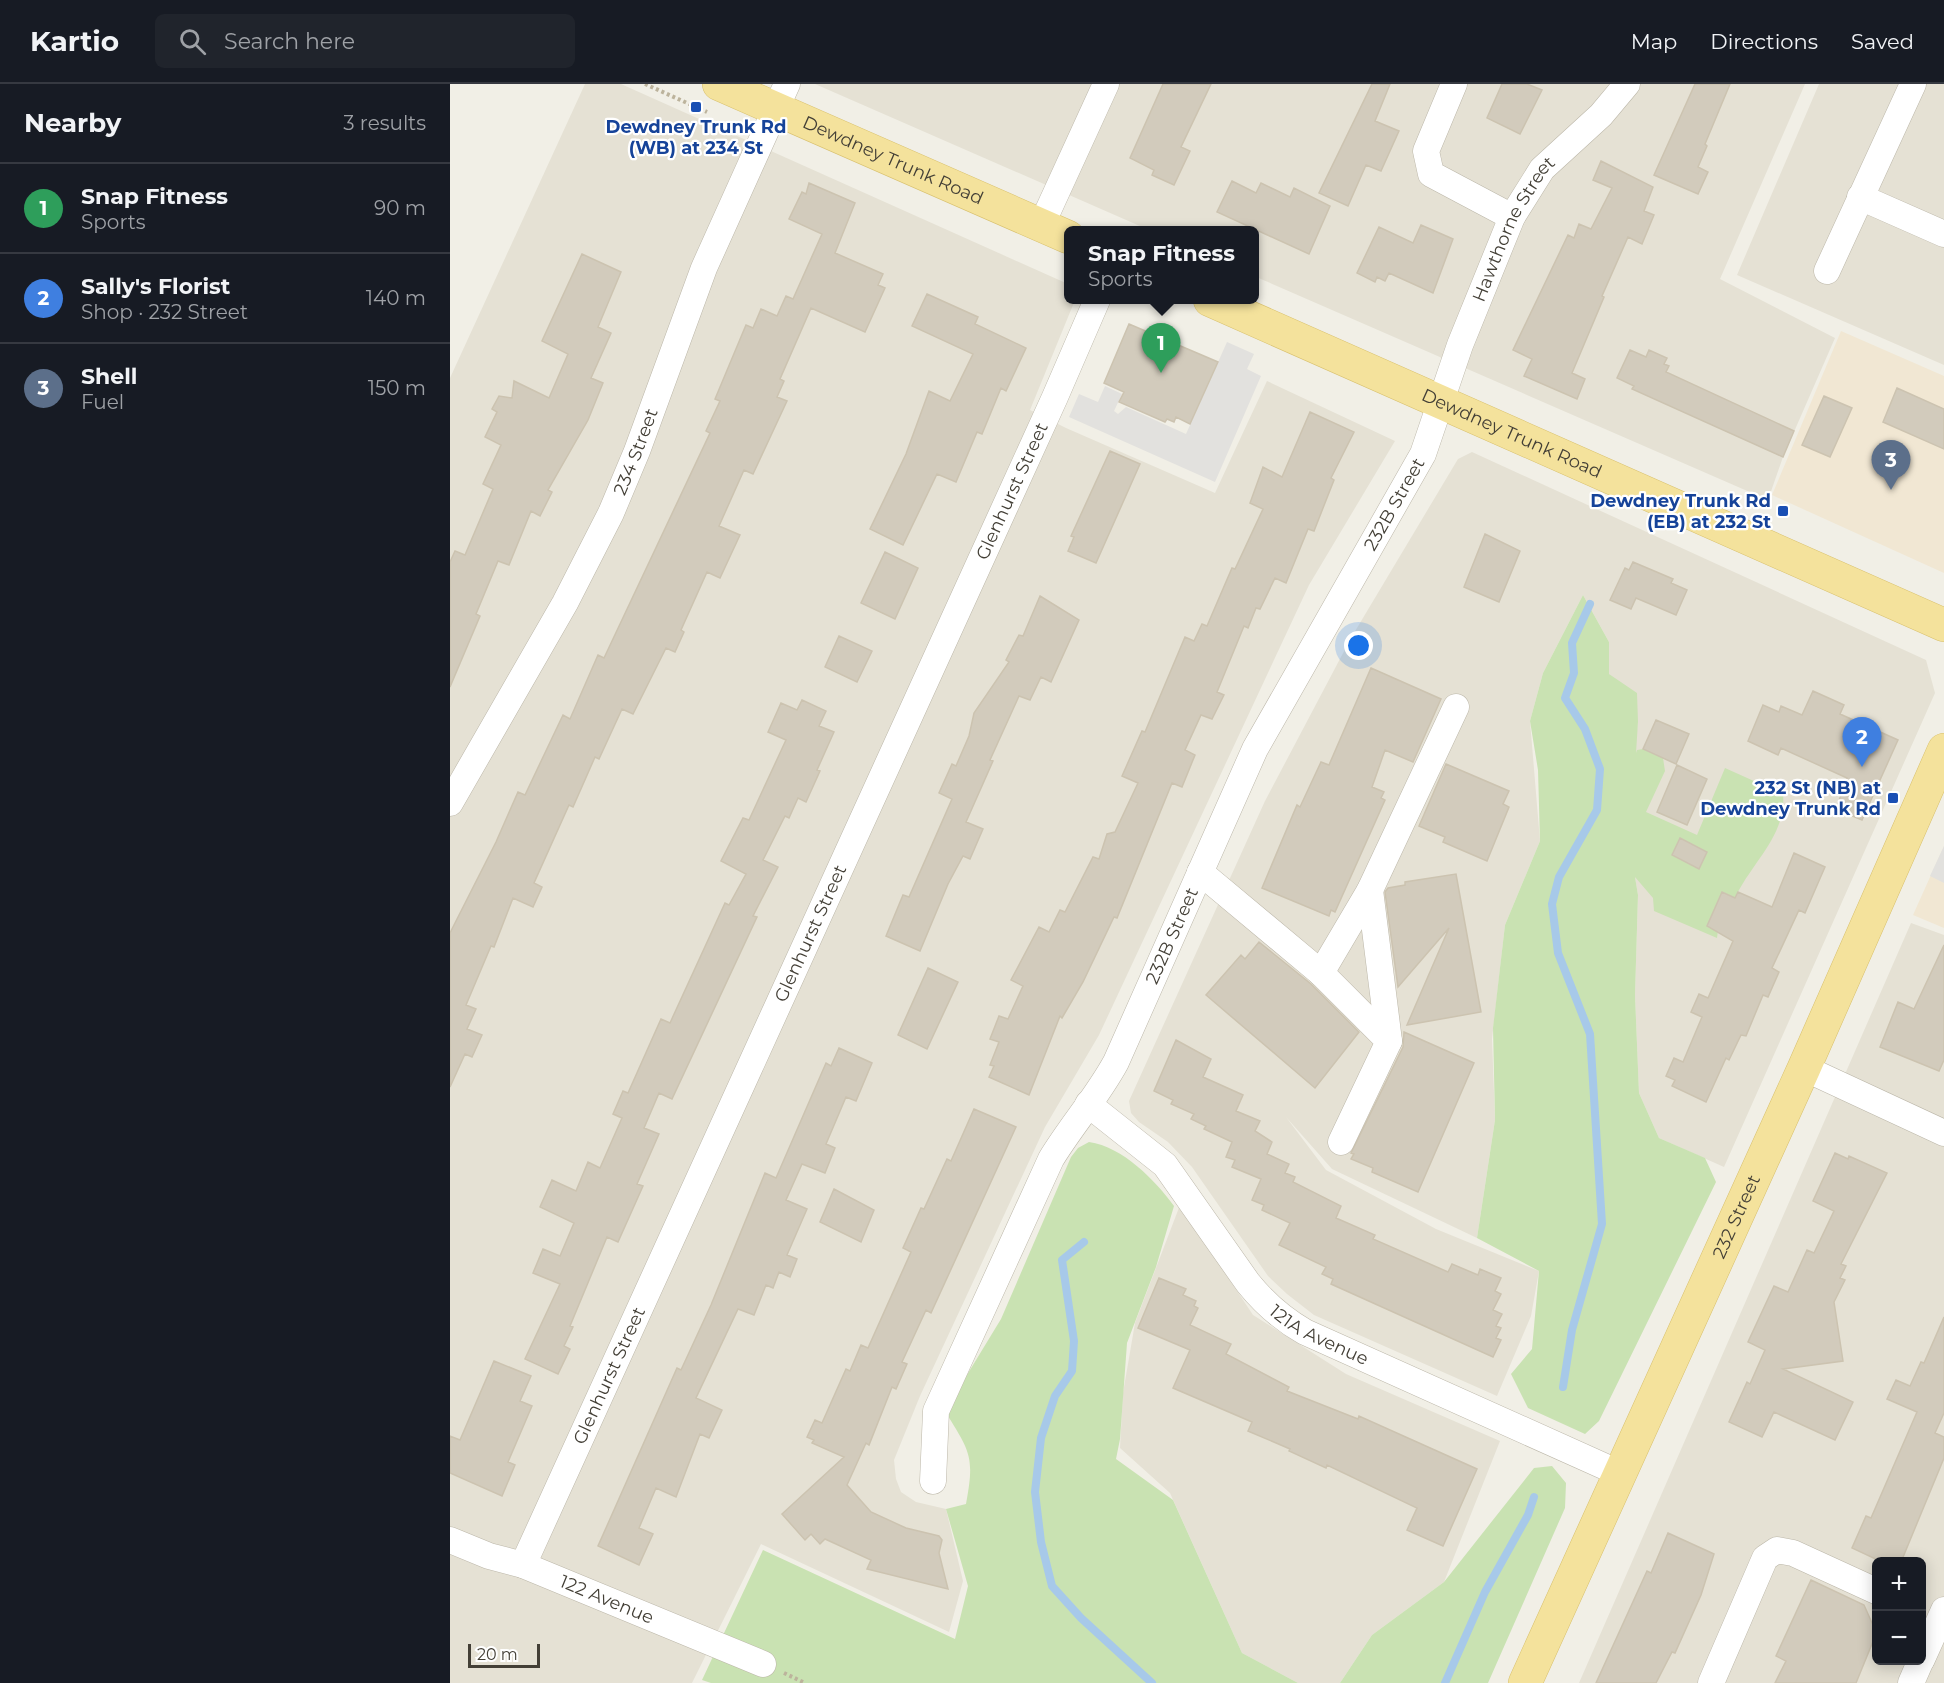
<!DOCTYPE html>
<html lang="en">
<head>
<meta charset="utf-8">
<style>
  body { margin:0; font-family:Montserrat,sans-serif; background:#20242c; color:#f1f3f6 }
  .controls { position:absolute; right:18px; bottom:18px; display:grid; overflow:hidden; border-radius:9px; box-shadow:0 3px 15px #0003 }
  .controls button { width:54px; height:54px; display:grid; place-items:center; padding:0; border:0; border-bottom:2px solid #363941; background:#171b24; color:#f1f3f6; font:30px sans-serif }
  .scale { position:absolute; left:18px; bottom:15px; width:72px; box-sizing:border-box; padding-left:6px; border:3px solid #433f36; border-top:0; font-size:16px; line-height:21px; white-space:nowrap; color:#433f36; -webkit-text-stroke:4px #fff; paint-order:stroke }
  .you { position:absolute; left:909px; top:562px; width:21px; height:21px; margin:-15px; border:4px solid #fff; border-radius:50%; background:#1a73e8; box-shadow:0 0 0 9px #1a73e833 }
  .badge { display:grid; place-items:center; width:39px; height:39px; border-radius:50%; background:#b45309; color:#fff; font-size:20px; font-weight:700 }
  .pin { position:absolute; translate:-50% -50px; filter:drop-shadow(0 2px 3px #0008) }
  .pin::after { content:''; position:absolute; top:32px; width:21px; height:18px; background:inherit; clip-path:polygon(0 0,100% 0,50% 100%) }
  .popup { position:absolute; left:614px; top:142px; width:195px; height:78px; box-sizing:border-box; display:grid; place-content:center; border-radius:9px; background:#171b24; filter:drop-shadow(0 2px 4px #0005); font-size:20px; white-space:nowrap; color:#9ea1a6 }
  .popup b { font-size:22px; color:#f1f3f6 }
  .popup::after { content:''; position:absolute; left:50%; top:100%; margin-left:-12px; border:12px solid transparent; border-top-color:#171b24 }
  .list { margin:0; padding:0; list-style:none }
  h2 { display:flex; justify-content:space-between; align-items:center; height:78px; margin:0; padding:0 24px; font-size:26px }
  h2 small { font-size:20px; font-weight:400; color:#9ea1a6 }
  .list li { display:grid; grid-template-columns:39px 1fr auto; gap:18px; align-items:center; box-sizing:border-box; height:90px; padding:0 24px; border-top:2px solid #363941 }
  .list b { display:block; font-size:22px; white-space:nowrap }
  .list p { margin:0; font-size:20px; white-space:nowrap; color:#9ea1a6 }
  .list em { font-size:20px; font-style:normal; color:#9ea1a6 }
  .icon { flex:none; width:33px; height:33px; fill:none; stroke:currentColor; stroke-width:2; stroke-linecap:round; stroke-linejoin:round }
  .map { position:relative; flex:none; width:1494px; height:1599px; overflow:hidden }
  header { display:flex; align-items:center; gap:36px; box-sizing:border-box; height:84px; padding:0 30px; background:#171b24; border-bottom:2px solid #363941 }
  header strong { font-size:28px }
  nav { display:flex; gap:33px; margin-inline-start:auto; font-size:21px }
  .search { width:420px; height:54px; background:#20242c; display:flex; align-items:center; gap:15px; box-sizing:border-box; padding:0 21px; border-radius:9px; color:#9ea1a6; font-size:22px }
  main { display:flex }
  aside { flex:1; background:#171b24 }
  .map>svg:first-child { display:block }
</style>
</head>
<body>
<header>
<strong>Kartio</strong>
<div class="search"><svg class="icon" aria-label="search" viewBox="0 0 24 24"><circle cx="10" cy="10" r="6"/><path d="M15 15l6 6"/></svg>Search here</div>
<nav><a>Map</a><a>Directions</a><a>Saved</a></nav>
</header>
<main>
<aside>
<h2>Nearby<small>3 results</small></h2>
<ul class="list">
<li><span class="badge" style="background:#2e9e5b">1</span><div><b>Snap Fitness</b><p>Sports</p></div><em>90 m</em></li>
<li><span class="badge" style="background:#3f7fe0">2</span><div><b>Sally's Florist</b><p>Shop · 232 Street</p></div><em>140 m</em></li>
<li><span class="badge" style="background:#5c6f8a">3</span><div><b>Shell</b><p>Fuel</p></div><em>150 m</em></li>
</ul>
</aside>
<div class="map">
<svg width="1494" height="1599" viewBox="0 0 1494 1599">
  <rect width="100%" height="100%" fill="#f1efe6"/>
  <path fill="#e5e1d4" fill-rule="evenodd" d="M135 0H171L618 200V216H625L580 326 616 344 765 409 817 297 945 357 859 501 649 951 595 1043 470 1312 444 1376 446 1395 451 1408 466 1418 496 1425 513 1497 499 1548 311 1460 242 1599H0V294Z
    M365 0H1355L1270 195 1385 254 1333 373 1318 416 804 192V146H699Z
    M1369 0H1494V281L1287 191Z
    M1022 368 1476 576 1485 609 1274 1083 1209 1054 1189 1009 1185 911 1188 811 1176 741 1188 638 1159 590V558L1133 511 1093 589 1080 637 1090 757 1055 841 1042 955 1045 1036 1027 1154 882 1085 836 1033 876 1086 986 1145 1089 1187 1081 1232 1047 1312 864 1231 837 1210 818 1192 742 1083 718 1058 689 1038 681 1029 679 1017 815 717 901 554 1008 375Z
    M1461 839 1494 851V1599H1129ZM1426 1478H1472V1576H1426Z
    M730 1121 803 1231 896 1290 1050 1357 994 1498 922 1551 890 1599H848L792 1569 720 1409 670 1364 673 1309 685 1239Z"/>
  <path fill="#f1e7d3" d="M1391 247 1494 292V489L1322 411Z
    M1494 762V844L1463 831Z"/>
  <path fill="#c9e2b2" d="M1133 511 1159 558V590L1187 609 1188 638 1186 669 1187 666 1193 665 1213 674 1215 687 1196 728 1247 751 1275 684 1333 710C1337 751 1301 779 1285 814L1273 808 1267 854 1204 827 1203 814 1185 793 1188 811 1185 911 1189 1009 1209 1054 1255 1074 1266 1098 1149 1337 1135 1350 1078 1324 1061 1290 1082 1265 1089 1187 1027 1154 1045 1036 1043 944 1055 841 1090 757 1088 686 1080 637 1093 589Z
    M639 1058C673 1063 705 1096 724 1122L706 1183 677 1259 670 1355 666 1375 723 1416 792 1569 848 1599H261L252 1596 313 1466 505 1555 518 1502 496 1425 516 1420C525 1372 520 1368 495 1327L551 1235 621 1073 628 1064Z
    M1102 1382 1116 1399 1115 1424 1038 1599H890L922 1551 994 1498 1084 1384Z"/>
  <path fill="#e2e1de" d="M777 258 804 270 797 285 811 292 765 398 619 333 629 310 648 318 655 302 672 310 664 327 668 330 676 323 736 350Z
    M1494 762V799L1480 792Z"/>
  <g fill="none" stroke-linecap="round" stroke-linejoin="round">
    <path stroke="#a7c9e9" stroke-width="8" d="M634 1158 612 1176 624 1257 622 1287 605 1312 591 1354 585 1408 591 1458 602 1502 631 1534 702 1599
      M1113 1303 1122 1246 1152 1140 1140 950 1108 869 1102 820 1109 793 1147 726 1150 685 1135 645 1115 614 1124 589 1122 559 1140 520
      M995 1599 1035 1508 1078 1431 1084 1413"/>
  </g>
  <path fill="#d2cbbc" stroke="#ccc3b0" stroke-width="1.5" d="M713 0H761L731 63 740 67 724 101 702 91 704 86 680 74Z
    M922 0H940L925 37 949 47 931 87 916 81 898 122 869 109Z
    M1052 0H1077L1092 6 1070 50 1037 34Z
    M1245 0H1280L1255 60 1257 62 1248 83 1258 88 1248 110 1204 91Z
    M1151 77 1203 103 1194 127 1204 131 1192 160 1178 153 1152 212 1154 213 1122 289 1135 295 1127 315 1074 292 1082 275 1063 266 1118 151 1124 154 1129 140 1141 145 1162 104 1143 96Z
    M782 97 806 109 811 99 840 113 844 104 880 122 859 170 767 128Z
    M359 99 405 119 385 169 433 190 428 201 435 204 415 248 361 224 330 295 334 297 327 313 337 317 303 390 294 386 269 442 290 451 270 494 257 488 231 546 234 548 225 568 216 564 183 630 172 625 149 675 145 673 123 723 119 721 84 799 92 803 83 823 63 814 44 863 41 862 16 921 26 925 17 945 32 951 22 973 15 970 0 1003V849L46 758 68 708 75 711 113 631 120 635 148 571 154 574 260 349 256 347 270 317 265 315 296 241 303 244 311 225 327 232 336 212 343 215 372 150 339 135 352 108 356 110Z
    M971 141 1003 155 983 209 939 189 935 197 927 193 925 198 907 189 929 143 963 159Z
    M132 170 171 188 148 243 161 249 141 294 153 299 138 336 98 406 102 408 90 432 81 427 59 481 48 477 26 530 30 532 0 603V478L5 467 15 471 43 405 33 400 51 361 35 353 47 328 42 325 49 312 62 314 64 297 99 314 118 270 92 257Z
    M477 210 528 233 525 240 576 264 556 307 551 304 532 350 527 348 506 398 487 390 453 461 420 445 456 370 479 307 500 317 523 270 462 242Z
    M679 240 768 278 740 340 726 333 724 338 717 335 715 338 669 318 674 308 654 299Z
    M1180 266 1196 273 1199 266 1217 274 1214 280 1219 282 1216 288 1344 347 1333 373 1182 305 1184 302 1167 294Z
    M1447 304 1494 325V365L1433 338Z
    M1374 312 1402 324 1380 373 1352 361Z
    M860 328 904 348 881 394 884 396 864 447 858 445 836 499 825 494 810 525 806 524 798 544 794 542 767 608 774 611 762 635 751 631 735 666 745 671 732 703 722 699 667 834 664 833 633 898 612 934 610 932 579 1011 539 993 544 982 540 981 549 958 540 955 549 932 558 935 573 902 561 896 589 843 599 848 610 826 615 828 643 773 649 775 657 750 665 748 688 699 672 692 692 647 695 648 735 553 744 557 752 540 757 542 782 484 785 485 813 425 800 419 813 383 832 393Z
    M660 367 690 380 646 479 618 467 624 453 621 452Z
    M1035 450 1070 467 1049 518 1014 503Z
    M435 468 468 484 445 535 411 519Z
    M1183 478 1223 495 1221 499 1237 506 1226 531 1186 514 1181 525 1160 516 1175 484 1179 486Z
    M590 512 629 536 601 598 591 593 580 616 569 612 540 676 543 677 516 738 533 745 520 775 513 772 498 800 470 867 436 852 453 811 459 813 502 715 489 709 502 680 506 682 519 652 524 629 559 578 556 576 569 551 573 552Z
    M389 552 422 567 407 598 375 583Z
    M921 584 991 615 963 678 935 666 922 703 934 708 931 714 935 716 885 828 881 826 879 832 812 804 847 721 850 723 871 678 879 681Z
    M1363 607 1394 621 1390 630 1448 656 1412 736 1386 725 1397 694 1331 664 1328 671 1298 657 1313 621 1329 628 1331 622 1352 631Z
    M352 616 376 627 369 642 384 648 367 686 370 687 356 718 348 714 339 734 335 732 313 776 328 783 303 832 307 833 222 1015 209 1009 194 1044 209 1050 187 1100 193 1102 168 1158 157 1153 120 1242 123 1243 114 1262 120 1265 108 1290 75 1275 110 1200 83 1189 93 1165 110 1172 124 1139 90 1123 102 1096 126 1107 138 1078 150 1084 172 1034 163 1030 173 1007 178 1009 211 935 220 939 275 819 279 821 296 790 271 777 293 734 299 736 336 656 318 648 331 619 347 626Z
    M1206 636 1239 650 1226 680 1193 665Z
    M996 680 1059 707 1053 720 1059 723 1037 777 993 758 995 753 969 742Z
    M1227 681 1257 695 1237 741 1207 728Z
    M1230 754 1257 768 1249 785 1222 771Z
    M1344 769 1375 783 1355 829 1349 826 1322 884 1329 888 1318 913 1313 911 1296 952 1291 951 1279 976 1276 974 1256 1018 1222 1002 1225 996 1216 992 1224 974 1233 978 1252 933 1241 928 1249 910 1258 914 1283 857 1257 842 1272 808 1285 814 1288 808 1322 823Z
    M1006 790 1031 928 957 941 999 844 948 903 935 808 938 804 955 801V798Z
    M809 858 861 900 909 948 865 1004 756 911 791 871 795 875Z
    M1494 861V976L1489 987 1430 963 1448 918 1464 925Z
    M478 884 508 898 477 965 448 951Z
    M954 948 1024 979 968 1108 922 1088 923 1084 901 1075 904 1070 901 1069 953 963Z
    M726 956 761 975 753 993 793 1011 786 1027 810 1037 805 1047 822 1058 817 1070 839 1080 835 1089 845 1093 843 1098 891 1122 886 1134 925 1151 923 1155 998 1188 1002 1180 1028 1191 1030 1185 1051 1194 1045 1207 1051 1210 1043 1226 1052 1230 1046 1242 1051 1244 1046 1254 1051 1256 1043 1273 881 1200 883 1195 872 1190 876 1183 829 1161 840 1139 812 1126 814 1121 802 1116 811 1095 782 1083 785 1076 776 1073 782 1058 754 1045 756 1042 741 1035 744 1030 721 1020 723 1016 704 1007Z
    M389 964 422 979 406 1017 396 1013 376 1060 385 1064 375 1089 352 1080 336 1116 357 1125 337 1171 347 1175 340 1193 329 1188 323 1204 316 1201 304 1231 288 1225 246 1314 272 1326 259 1354 250 1350 226 1413 206 1404 189 1444 203 1450 189 1481 148 1462 227 1284 231 1286 261 1221 315 1089 326 1094 376 979 381 982Z
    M524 1025 566 1043 481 1229 476 1226 452 1278 457 1280 446 1305 442 1303 419 1361 416 1359 397 1401 421 1428 456 1444 489 1452 492 1456 489 1469 498 1505 417 1485 421 1476 375 1455 370 1460 361 1450 355 1456 332 1430 394 1373 362 1359 364 1356 357 1353 365 1336 372 1339 396 1285 400 1287 411 1261 418 1264 461 1168 453 1164 471 1124 474 1125 497 1075 501 1077Z
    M1385 1069 1398 1075 1399 1072 1437 1089 1391 1180 1396 1182 1390 1194 1395 1196 1384 1218 1393 1277 1333 1285 1403 1318 1385 1356 1324 1328 1312 1353 1279 1338 1297 1298 1300 1300 1315 1266 1298 1258 1324 1202 1338 1208 1357 1166 1364 1169 1384 1127 1363 1117Z
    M384 1105 424 1126 411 1158 370 1138Z
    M709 1194 736 1205 733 1211 746 1217 744 1222 748 1224 740 1241 781 1260 776 1270 839 1303 837 1307 908 1335 909 1332 1027 1385 993 1462 957 1446 967 1424 877 1381 876 1384 839 1367 840 1365 798 1347 802 1338 723 1304 740 1266 688 1244Z
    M1494 1233V1329L1485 1349 1494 1353V1374L1451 1478H1432L1402 1464 1416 1432 1421 1434 1467 1328 1437 1315 1446 1296 1460 1302 1471 1278 1474 1279Z
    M44 1277 81 1292 70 1317 82 1322 58 1378 65 1381 52 1412 0 1389V1352L10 1356Z
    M1218 1449 1264 1470 1251 1511 1225 1569 1222 1568 1206 1599H1146L1197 1487 1201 1489Z
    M1361 1496 1414 1521 1422 1539 1426 1541V1550L1406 1599H1325L1336 1577 1326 1572Z"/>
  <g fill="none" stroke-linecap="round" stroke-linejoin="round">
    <defs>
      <g id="minor">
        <path d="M1004 0 976 67 981 90 1062 133"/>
        <path d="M1410 113 1494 150"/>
        <path d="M591 142 656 0"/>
        <path d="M1377 187 1463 0"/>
        <path id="s1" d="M0 719 115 519 161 429 187 367 254 184 337 0"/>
        <path d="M750 788 871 889 939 957 891 1058"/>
        <path d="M920 806 939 957"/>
        <path d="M871 889 920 806 1006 623"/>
        <path d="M1354 984 1494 1049"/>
        <path id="s2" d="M638 1020 715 1081 798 1199C815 1220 832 1235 855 1248L1169 1389"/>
        <path id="s3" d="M483 1397 486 1327 601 1075C621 1042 647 1013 666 978L805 665 973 370 1010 261 1062 133 1092 85 1151 31 1177 0"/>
        <path id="s4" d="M0 1456 39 1472 73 1481 313 1580"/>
        <path id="s5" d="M73 1481 605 313 647 216"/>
        <path d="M1472 1575 1494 1526"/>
        <path d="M1261 1599 1315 1474 1327 1466 1343 1469 1426 1507"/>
        <path d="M1461 1599 1471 1576"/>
      </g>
      <g id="major">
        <path id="s6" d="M269 0 618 153"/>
        <path id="s7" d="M760 216 1494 541"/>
        <path id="s8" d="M1075 1599 1354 984 1494 666"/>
      </g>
    </defs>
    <use href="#minor" stroke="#bcb7a9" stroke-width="27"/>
    <use href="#major" stroke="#d8c06d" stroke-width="34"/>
    <path stroke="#bcb39c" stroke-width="4" stroke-dasharray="3 3" stroke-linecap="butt" d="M195 0 257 28
      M334 1589 355 1599"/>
    <use href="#minor" stroke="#fff" stroke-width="26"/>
    <use href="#major" stroke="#f4e29c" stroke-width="33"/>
  </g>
  <g fill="#1a4fb4" stroke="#fff" stroke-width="2">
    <rect x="240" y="17" width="12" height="12" rx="3"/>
    <rect x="1327" y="421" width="12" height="12" rx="3"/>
    <rect x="1437" y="708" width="12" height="12" rx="3"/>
  </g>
  <g text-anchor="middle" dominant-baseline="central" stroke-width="4.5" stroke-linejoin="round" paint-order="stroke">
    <g font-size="18" font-weight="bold" fill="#164399" stroke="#fff" text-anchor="end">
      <text x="246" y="43" text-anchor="middle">Dewdney Trunk Rd<tspan x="246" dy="21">(WB) at 234 St</tspan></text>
      <text x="1321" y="417">Dewdney Trunk Rd<tspan x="1321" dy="21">(EB) at 232 St</tspan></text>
      <text x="1431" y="704">232 St (NB) at<tspan x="1431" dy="21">Dewdney Trunk Rd</tspan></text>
    </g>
    <g font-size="18" fill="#433f36" stroke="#fff">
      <text stroke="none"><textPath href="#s6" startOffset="190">Dewdney Trunk Road</textPath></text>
      <text stroke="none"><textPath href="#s3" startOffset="1389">Hawthorne Street</textPath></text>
      <text stroke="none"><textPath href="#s7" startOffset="330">Dewdney Trunk Road</textPath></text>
      <text stroke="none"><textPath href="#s1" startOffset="398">234 Street</textPath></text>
      <text stroke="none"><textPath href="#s5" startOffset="1180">Glenhurst Street</textPath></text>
      <text stroke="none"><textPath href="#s3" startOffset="1088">232B Street</textPath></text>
      <text stroke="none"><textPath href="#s5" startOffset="694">Glenhurst Street</textPath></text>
      <text stroke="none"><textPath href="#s3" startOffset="602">232B Street</textPath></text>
      <text stroke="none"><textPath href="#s8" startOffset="512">232 Street</textPath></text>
      <text stroke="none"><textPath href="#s2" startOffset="332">121A Avenue</textPath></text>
      <text stroke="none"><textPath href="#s5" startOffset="208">Glenhurst Street</textPath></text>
      <text stroke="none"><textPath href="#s4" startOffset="168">122 Avenue</textPath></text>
    </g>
  </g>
</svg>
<div class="controls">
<button>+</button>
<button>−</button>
</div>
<div class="scale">20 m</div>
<div class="you"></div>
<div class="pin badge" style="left:711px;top:289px;background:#2e9e5b">1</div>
<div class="popup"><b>Snap Fitness</b>Sports</div>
<div class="pin badge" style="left:1412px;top:683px;background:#3f7fe0">2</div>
<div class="pin badge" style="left:1441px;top:406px;background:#5c6f8a">3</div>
</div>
</main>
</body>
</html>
